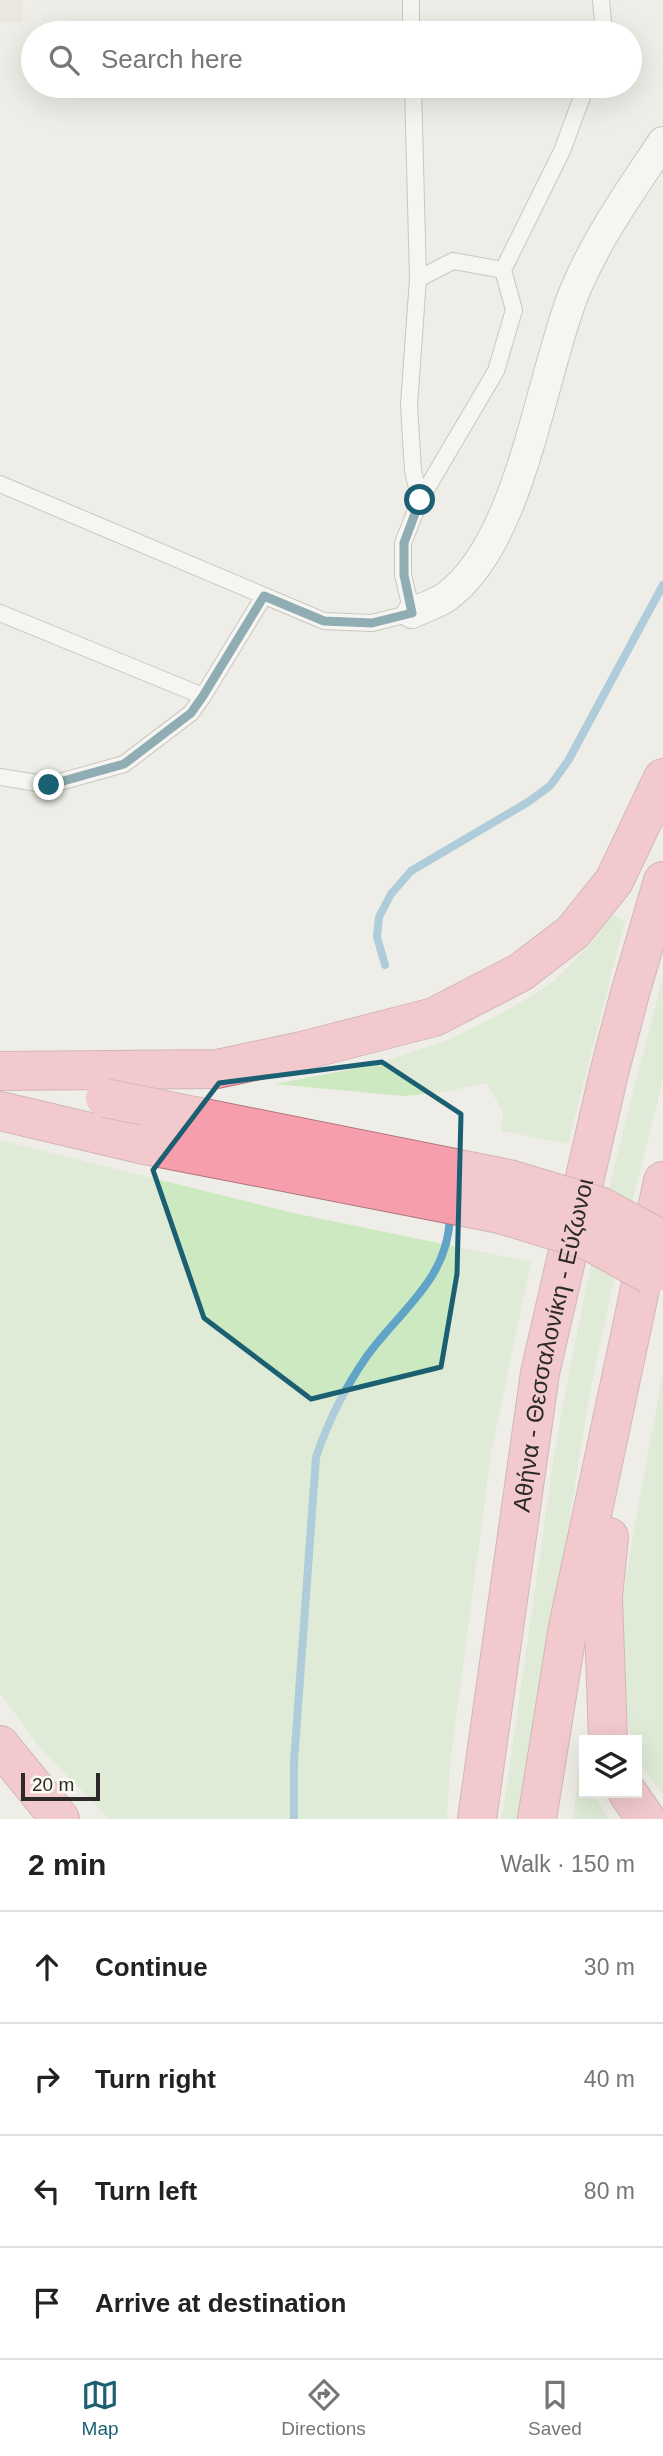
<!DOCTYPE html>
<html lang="en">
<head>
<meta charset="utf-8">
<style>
  body { margin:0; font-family:Helvetica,sans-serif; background:#f6f6f6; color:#222 }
  .controls { position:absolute; right:21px; bottom:21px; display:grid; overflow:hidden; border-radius:0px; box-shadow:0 7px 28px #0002 }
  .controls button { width:63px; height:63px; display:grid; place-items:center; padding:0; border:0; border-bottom:2px solid #e0e0e0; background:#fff; color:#222; font:35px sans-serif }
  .scale { position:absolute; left:21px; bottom:18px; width:79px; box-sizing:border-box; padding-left:7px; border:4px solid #2b2a28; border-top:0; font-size:19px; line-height:24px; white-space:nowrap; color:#2b2a28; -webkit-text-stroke:5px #fcfbf4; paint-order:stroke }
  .stop { position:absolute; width:21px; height:21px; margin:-16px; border:5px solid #1b5f72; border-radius:50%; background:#fff }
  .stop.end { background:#1b5f72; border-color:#fff; box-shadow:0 2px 7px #0008 }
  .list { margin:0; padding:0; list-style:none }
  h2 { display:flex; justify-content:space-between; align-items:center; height:91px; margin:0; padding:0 28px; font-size:30px }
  h2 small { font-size:23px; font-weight:400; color:#767676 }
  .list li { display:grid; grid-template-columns:46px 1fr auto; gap:21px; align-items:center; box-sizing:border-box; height:112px; padding:0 28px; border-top:2px solid #e0e0e0 }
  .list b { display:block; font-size:26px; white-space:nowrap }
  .list em { font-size:23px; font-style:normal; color:#767676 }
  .icon { flex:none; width:38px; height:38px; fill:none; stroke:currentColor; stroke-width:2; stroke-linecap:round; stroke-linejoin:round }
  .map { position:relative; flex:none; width:663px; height:1819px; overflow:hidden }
  .search { position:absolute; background:#fff; box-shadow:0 7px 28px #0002; left:21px; right:21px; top:21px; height:77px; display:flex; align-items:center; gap:18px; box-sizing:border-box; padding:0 24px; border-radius:38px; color:#767676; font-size:26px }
  .sheet { height:539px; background:#fff }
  nav { display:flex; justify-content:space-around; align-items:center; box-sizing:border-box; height:98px; border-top:2px solid #e0e0e0; background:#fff; font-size:19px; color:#767676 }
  nav a { display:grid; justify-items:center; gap:4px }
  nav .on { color:#1b5f72 }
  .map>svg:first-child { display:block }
</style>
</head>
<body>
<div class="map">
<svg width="663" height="1819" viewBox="0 0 663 1819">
  <rect width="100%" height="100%" fill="#efede7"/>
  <path fill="#e5e1d4" d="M0 0H22V22L0 23Z"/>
  <path fill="#cde9c1" d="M612 914 625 921 568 1144 501 1131 503 1113 487 1083 444 1092 403 1096 275 1084 368 1066 446 1041 508 1010 552 983 592 943Z
    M663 976V1080L623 1238 590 1392 521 1819H502L553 1463 566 1388 598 1230Z
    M0 1140 293 1213 531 1262 491 1453 450 1765 447 1819H109L37 1744 0 1693Z
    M663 1372V1794C649 1777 637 1763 637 1740H633C609 1664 625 1579 639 1503 647 1459 655 1416 663 1372Z
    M583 1730 584 1793H593L609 1819H573Z"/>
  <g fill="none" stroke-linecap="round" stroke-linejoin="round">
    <path stroke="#60a5c7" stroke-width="8" d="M385 965 377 937 379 917 391 894 411 871 528 802 550 786 568 761 663 585
      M294 1819V1762L316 1457C328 1422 346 1386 367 1356 401 1309 448 1280 450 1216"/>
    <defs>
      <path id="lane" d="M411 0V33
        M601 0 604 33
        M413 86 418 279 409 405 413 471 420 500
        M503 270 562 151 586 86
        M0 484 324 621 372 623 412 613 403 575V543L420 500 496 371 514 310 503 270 453 261 418 279
        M0 613 203 696
        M0 777 49 785 124 764 191 713 203 696 264 596"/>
      <path id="street" d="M412 613C422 608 436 604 446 597 521 543 540 378 574 293 596 239 631 190 663 142"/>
      <g id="highway">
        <path d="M0 1071 217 1069 306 1050 434 1017 521 972 573 932 614 881 663 778"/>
        <path d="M0 1111 140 1144"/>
        <path d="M608 1740 603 1597 609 1537"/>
        <path d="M0 1745 60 1819"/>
        <path d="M628 1793 646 1819"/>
        <path id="s1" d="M477 1819 540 1373 609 1073 630 993 663 881"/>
        <path d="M537 1819 568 1627 663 1181"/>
      </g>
    </defs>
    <use href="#lane" stroke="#9b9994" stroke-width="18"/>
    <use href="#street" stroke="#9b9994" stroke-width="32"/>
    <use href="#highway" stroke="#af757e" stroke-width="40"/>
    <use href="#lane" stroke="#fff" stroke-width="16"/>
    <use href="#street" stroke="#fff" stroke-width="30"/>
    <use href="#highway" stroke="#f69eac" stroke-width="38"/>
    <defs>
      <path id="highway-bridge" d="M105 1098 509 1179 602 1207 663 1240
        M140 1144 500 1214 589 1241 650 1275"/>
    </defs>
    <use href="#highway-bridge" stroke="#af757e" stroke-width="40" stroke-linecap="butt"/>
    <use href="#highway-bridge" stroke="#f69eac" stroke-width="38"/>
  </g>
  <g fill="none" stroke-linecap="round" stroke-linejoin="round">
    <path stroke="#1b5f72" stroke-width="9" d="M49 785 124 764 191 713 203 696 264 596 324 621 372 623 412 613 404 575V543L420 500"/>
  </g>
  <path d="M0 0H663V1819H0ZM382 1062 461 1114 457 1274 441 1367 311 1399 204 1318 153 1170 219 1083Z" fill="#efede7" fill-opacity=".55" fill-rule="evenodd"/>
  <path fill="none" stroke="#1b5f72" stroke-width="5" stroke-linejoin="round" d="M382 1062 461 1114 457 1274 441 1367 311 1399 204 1318 153 1170 219 1083Z"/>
  <g text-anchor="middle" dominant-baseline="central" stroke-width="6" stroke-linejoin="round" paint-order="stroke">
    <g font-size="24" fill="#2b2a28" stroke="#fcfbf4">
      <text stroke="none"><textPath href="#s1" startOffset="480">Αθήνα - Θεσσαλονίκη - Εύζωνοι</textPath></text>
    </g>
  </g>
</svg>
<div class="controls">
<button><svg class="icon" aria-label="layers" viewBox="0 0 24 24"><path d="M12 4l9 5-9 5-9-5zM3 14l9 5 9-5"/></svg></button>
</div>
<div class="scale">20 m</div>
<div class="stop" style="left:420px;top:500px"></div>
<div class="stop end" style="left:49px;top:785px"></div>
<div class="search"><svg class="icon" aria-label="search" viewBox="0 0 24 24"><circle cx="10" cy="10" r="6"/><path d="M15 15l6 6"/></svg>Search here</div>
</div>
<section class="sheet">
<h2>2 min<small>Walk · 150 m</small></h2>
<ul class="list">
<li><svg class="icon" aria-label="ahead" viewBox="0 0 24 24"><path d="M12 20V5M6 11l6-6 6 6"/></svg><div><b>Continue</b></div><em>30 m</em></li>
<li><svg class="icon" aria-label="right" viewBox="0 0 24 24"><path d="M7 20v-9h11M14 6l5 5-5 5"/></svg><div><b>Turn right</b></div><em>40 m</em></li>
<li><svg class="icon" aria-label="left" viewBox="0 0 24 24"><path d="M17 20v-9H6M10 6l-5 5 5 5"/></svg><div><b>Turn left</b></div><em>80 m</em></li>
<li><svg class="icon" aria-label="arrive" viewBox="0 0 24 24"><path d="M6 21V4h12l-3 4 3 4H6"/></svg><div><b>Arrive at destination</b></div></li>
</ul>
</section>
<nav>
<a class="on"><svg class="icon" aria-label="map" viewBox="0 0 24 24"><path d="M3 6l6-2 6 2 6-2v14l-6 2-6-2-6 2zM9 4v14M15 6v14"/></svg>Map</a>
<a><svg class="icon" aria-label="directions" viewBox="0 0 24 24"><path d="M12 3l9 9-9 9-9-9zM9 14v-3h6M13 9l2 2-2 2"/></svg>Directions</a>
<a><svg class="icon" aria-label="saved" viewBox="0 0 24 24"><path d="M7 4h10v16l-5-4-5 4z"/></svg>Saved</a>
</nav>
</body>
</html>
